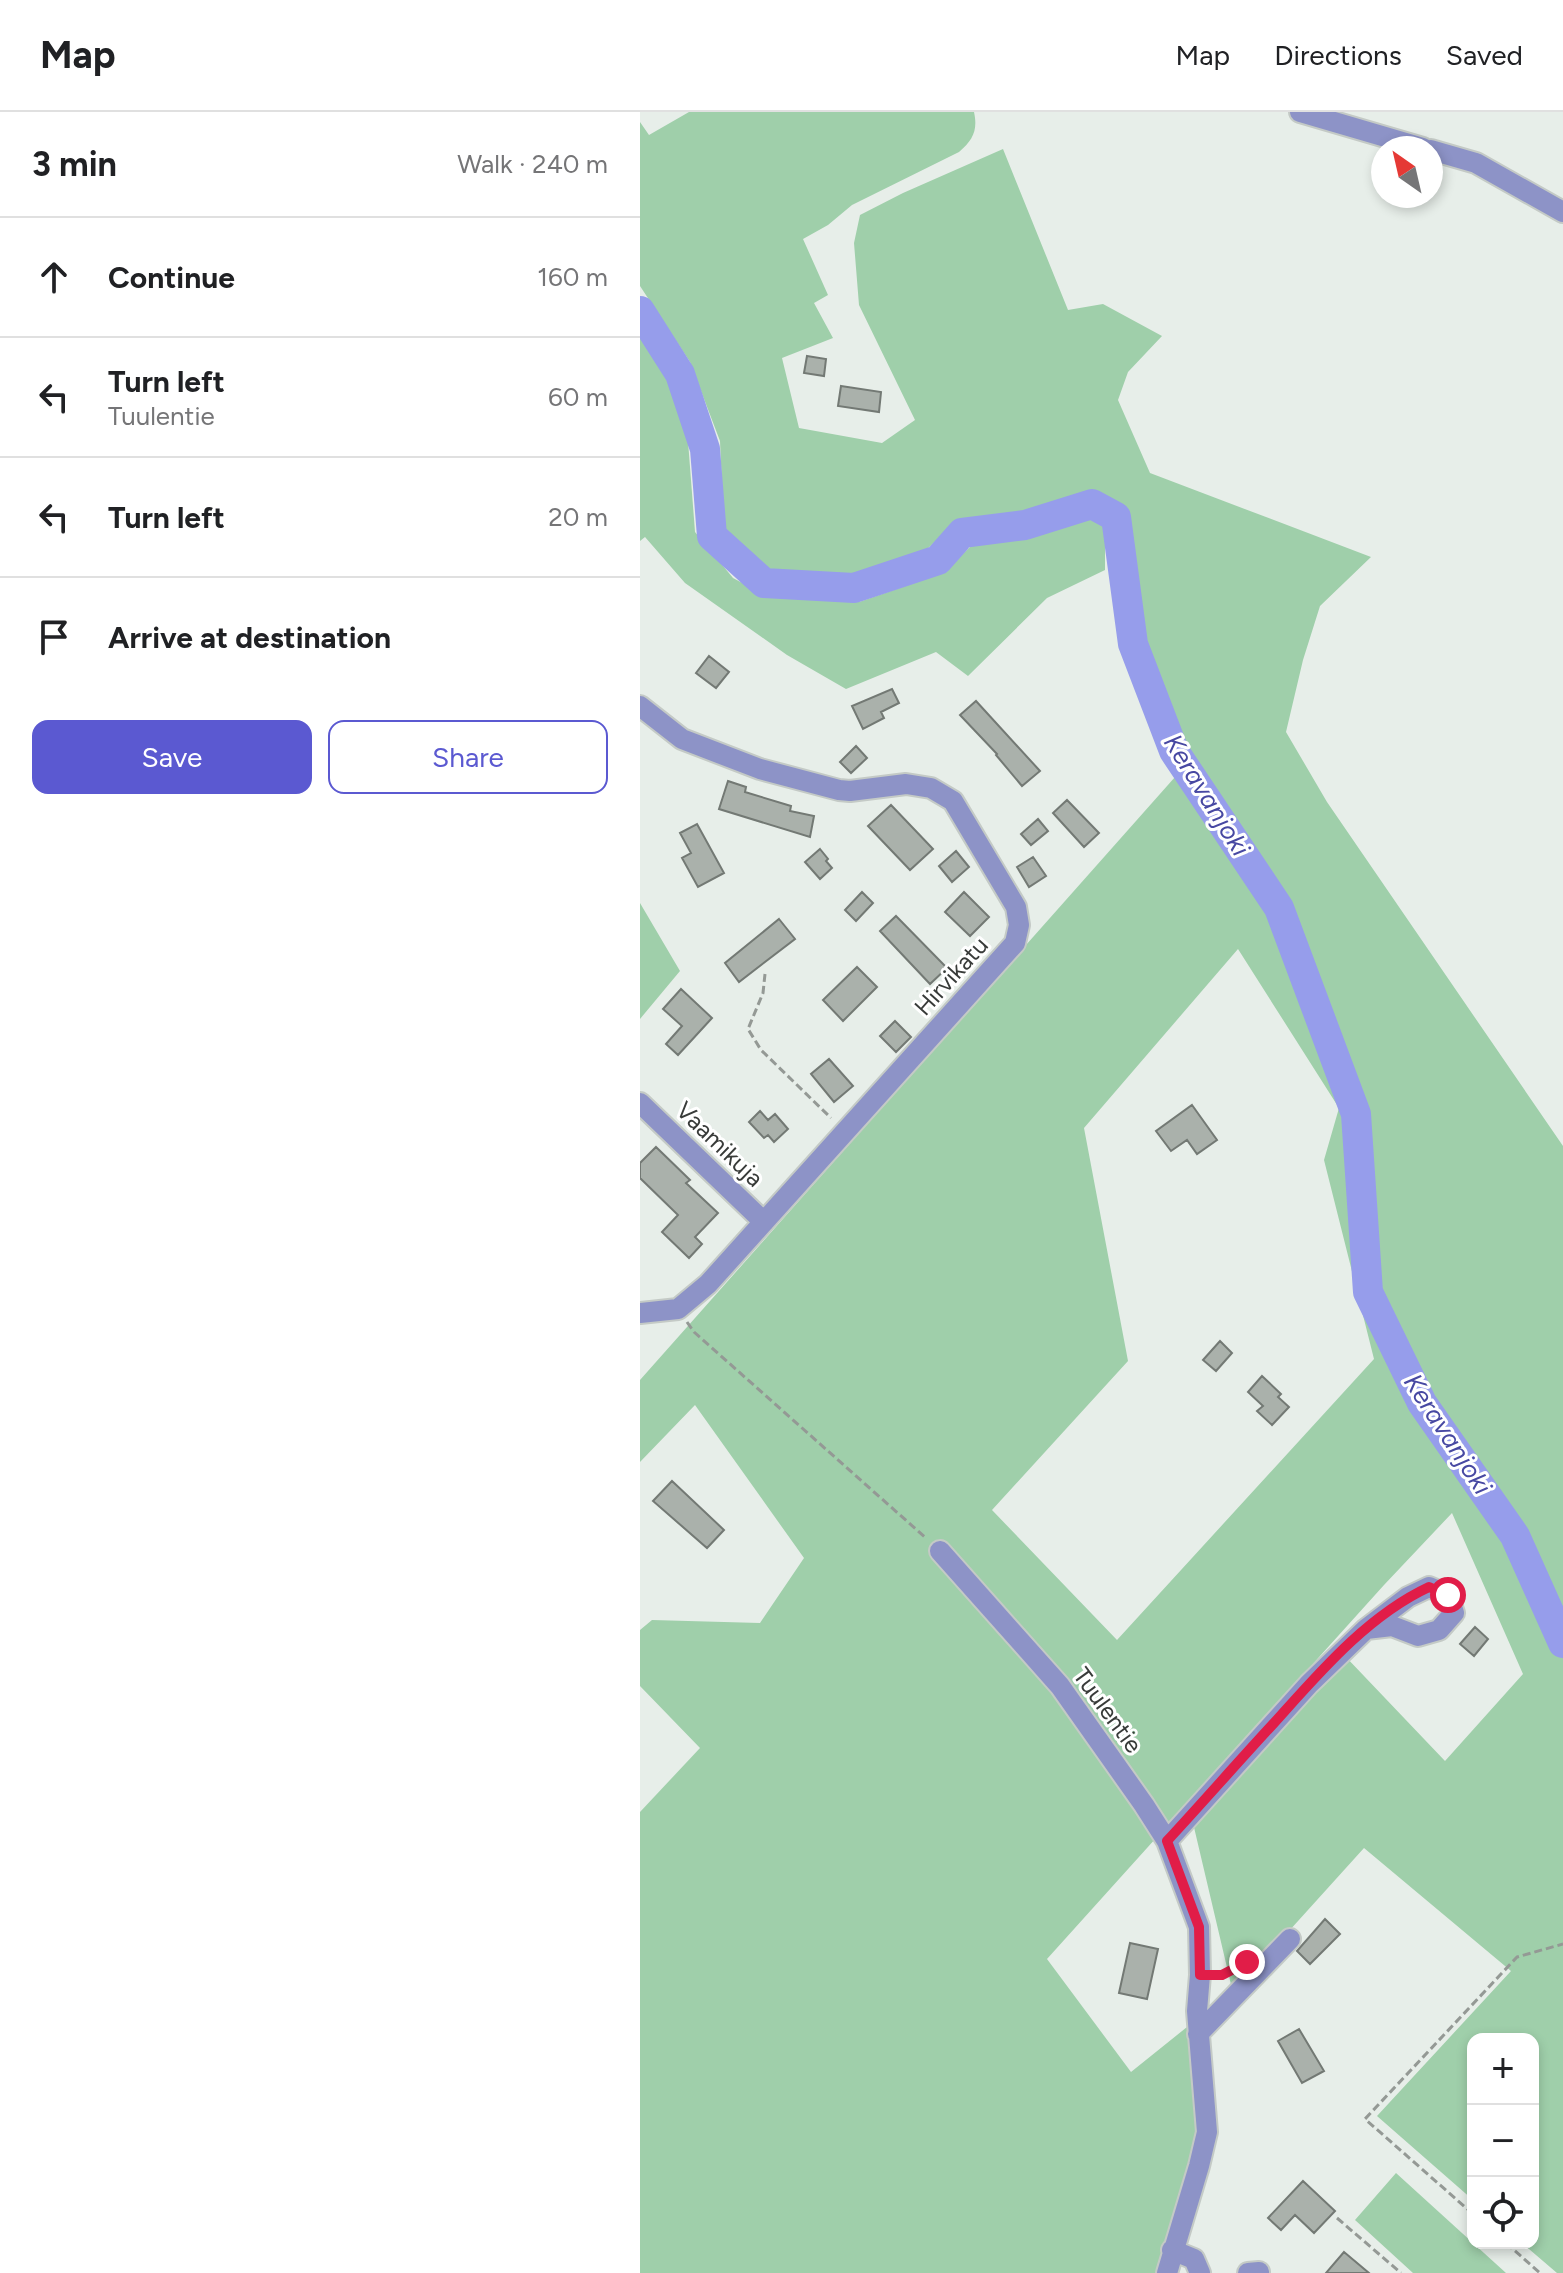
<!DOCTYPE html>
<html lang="en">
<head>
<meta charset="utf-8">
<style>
  body { margin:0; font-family:Figtree,sans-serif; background:#f6f6f6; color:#202124 }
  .controls { position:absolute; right:24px; bottom:24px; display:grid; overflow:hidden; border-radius:16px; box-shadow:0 4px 12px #0003 }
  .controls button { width:72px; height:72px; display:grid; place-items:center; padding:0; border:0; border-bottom:2px solid #e0e0e0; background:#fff; color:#202124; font:40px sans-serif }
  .compass { position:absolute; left:731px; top:24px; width:72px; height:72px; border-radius:50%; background:#fff; box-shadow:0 4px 12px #0003; rotate:326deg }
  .stop { position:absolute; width:24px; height:24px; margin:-18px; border:6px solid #e11d48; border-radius:50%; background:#fff }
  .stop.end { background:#e11d48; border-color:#fff; box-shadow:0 2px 8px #0008 }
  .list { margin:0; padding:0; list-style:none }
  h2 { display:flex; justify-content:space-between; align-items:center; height:104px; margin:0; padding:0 32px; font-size:34px }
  h2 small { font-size:26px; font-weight:400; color:#757577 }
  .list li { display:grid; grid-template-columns:52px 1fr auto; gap:24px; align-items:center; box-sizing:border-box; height:120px; padding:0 32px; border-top:2px solid #e0e0e0 }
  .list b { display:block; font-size:30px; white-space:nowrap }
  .list p { margin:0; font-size:26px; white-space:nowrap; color:#757577 }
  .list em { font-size:26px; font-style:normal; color:#757577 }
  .actions { display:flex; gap:16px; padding:24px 32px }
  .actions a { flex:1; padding:18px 0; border:2px solid #5b59d1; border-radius:16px; text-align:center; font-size:28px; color:#5b59d1 }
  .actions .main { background:#5b59d1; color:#fff }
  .icon { flex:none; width:44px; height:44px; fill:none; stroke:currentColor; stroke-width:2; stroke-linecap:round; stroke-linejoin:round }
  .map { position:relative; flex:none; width:923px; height:2161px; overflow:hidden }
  header { display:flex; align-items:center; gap:48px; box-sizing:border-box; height:112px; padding:0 40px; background:#fff; border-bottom:2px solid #e0e0e0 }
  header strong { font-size:38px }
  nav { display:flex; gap:44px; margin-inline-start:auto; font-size:28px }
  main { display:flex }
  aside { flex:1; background:#fff }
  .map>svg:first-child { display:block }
</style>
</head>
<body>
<header>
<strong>Map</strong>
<nav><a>Map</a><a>Directions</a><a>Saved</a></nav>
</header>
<main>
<aside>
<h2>3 min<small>Walk · 240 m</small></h2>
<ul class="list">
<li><svg class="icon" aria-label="ahead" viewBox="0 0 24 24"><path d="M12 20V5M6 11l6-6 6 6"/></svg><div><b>Continue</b></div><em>160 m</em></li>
<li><svg class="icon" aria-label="left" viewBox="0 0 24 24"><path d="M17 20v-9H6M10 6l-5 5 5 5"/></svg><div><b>Turn left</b><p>Tuulentie</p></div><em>60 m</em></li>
<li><svg class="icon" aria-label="left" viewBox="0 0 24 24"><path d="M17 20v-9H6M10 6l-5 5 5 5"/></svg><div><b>Turn left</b></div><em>20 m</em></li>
<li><svg class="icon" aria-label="arrive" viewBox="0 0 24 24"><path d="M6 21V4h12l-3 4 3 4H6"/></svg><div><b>Arrive at destination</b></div></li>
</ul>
<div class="actions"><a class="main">Save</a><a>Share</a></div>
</aside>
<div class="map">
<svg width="923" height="2161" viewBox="0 0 923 2161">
  <rect width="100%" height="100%" fill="#e7eee9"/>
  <path fill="#9fcfaa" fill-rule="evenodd" d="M49 0H334C338 18 333 28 319 40L212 93 188 113 163 127 188 183 174 191 193 226 142 246 159 316 242 331 275 308 219 193 214 131 220 103 263 81 363 37 428 198 463 192 522 224 488 260 478 288 510 361 731 445 680 494 663 548 646 620 687 690 923 1034V2161H917L882 2131H893V1927H833V2088L737 2004 871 1859 724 1736 593 1881 553 1711 704 1543 805 1649 883 1562 812 1401 744 1473 407 1847 491 1960 552 1911 559 2020 518 2161H0V1700L60 1636 0 1574V1518L12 1508 120 1511 164 1446 55 1293 0 1350V1268L551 647 506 532 486 400 450 382 412 390 369 404 315 411 284 440 212 463 130 459 84 420 80 329 50 250 0 174V10L9 23ZM598 837 699 996 684 1048 734 1247 477 1528 352 1398 488 1249 444 1016Z
    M0 215 35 266 48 329 55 420 93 466 127 484 219 490 303 461 332 433 386 424 448 407 465 412V458L407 486 328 564 296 540 206 577 147 543 45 471 5 425 0 429Z
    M0 791 40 859 0 907Z
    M756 2061 866 2161H773L715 2108Z"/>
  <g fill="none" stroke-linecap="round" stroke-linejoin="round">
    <path stroke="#969deb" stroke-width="30" d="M0 199 40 262 65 337 72 424 124 471 214 476 298 448 322 421 385 413 452 392 476 405 493 532 534 639 639 796 716 1002 728 1180 782 1291 875 1424 923 1531"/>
  </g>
  <path fill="#aab1ab" stroke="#737974" stroke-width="2" d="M167 244 186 247 184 264 164 261Z
    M201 274 241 280 239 300 198 294Z
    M69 544 89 560 76 576 56 561Z
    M252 577 259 591 241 600 244 606 223 617 212 594Z
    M336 589 400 659 382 674 356 643 357 642 320 603Z
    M216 634 227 646 211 661 200 650Z
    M88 669 106 675 105 680 151 694 150 699 174 704 170 725 79 697Z
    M427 688 459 721 444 735 413 701Z
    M251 693 293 737 270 758 228 714Z
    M398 707 408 719 391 733 381 722Z
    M57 712 84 761 58 775 42 746 51 741 40 721Z
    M180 737 188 747 186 749 192 756 180 767 165 750Z
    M316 739 329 755 312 770 299 754Z
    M393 745 406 764 389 775 377 755Z
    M222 780 233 791 216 809 205 798Z
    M324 780 349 805 330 824 305 800Z
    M256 804 307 856 290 872 240 819Z
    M139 807 155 827 99 870 85 851Z
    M217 855 237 875 203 909 183 888Z
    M41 877 72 906 38 943 26 932 42 914 23 897Z
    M255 909 271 925 256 940 240 924Z
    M189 947 213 974 194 990 171 962Z
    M552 993 577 1028 557 1042 547 1028 531 1039 516 1019Z
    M120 999 128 1008 135 1002 148 1017 134 1030 128 1023 124 1026 109 1010Z
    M16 1035 50 1068 46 1071 78 1101 55 1125 62 1132 49 1146 22 1120 38 1103 0 1066V1051Z
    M580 1229 592 1241 576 1259 563 1248Z
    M622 1264 641 1282 638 1285 649 1295 632 1313 617 1299 623 1294 608 1280Z
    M32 1369 84 1418 67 1436 13 1389Z
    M835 1515 848 1527 834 1544 820 1532Z
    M685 1807 700 1822 670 1852 657 1839Z
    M490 1831 518 1837 507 1887 479 1881Z
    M659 1917 684 1959 662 1971 638 1929Z
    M663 2069 695 2099 674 2121 655 2103 641 2118 628 2106Z
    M704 2140 729 2161H686Z"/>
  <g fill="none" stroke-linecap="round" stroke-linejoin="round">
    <defs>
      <path id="minor" d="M660 0 783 36
        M791 38 836 51 923 100
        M0 594 42 627 120 657 199 678 210 679 266 672 291 676 313 689 376 795 379 813 375 831 68 1172 38 1197 0 1201
        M0 991 124 1110
        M300 1439 420 1574 504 1693 527 1729 559 1815 560 1863 557 1899 567 2020 559 2054 527 2161
        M527 1729 669 1572 726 1517 752 1514 778 1524 799 1518 814 1501 808 1483 789 1475 768 1485 726 1517
        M558 1922 650 1827
        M532 2138 554 2147 560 2161
        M608 2161 619 2160"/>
    </defs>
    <use href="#minor" stroke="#c4cac6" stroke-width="24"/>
    <path stroke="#949995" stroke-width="3" stroke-dasharray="8 4" stroke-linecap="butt" d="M125 862 123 881 108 917 121 938 191 1006
      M47 1210 54 1220 287 1427
      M580 1863 594 1856
      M833 2102 725 2007 877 1845 923 1832
      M697 2106 761 2161
      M866 2131 900 2161"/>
    <use href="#minor" stroke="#8d93c7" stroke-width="20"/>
  </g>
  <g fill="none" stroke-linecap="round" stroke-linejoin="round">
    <path stroke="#e11d48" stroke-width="10" d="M607 1850 582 1863H560L559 1815 527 1729C563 1690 598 1650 634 1611 679 1561 727 1504 789 1475L808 1483"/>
  </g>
  <g text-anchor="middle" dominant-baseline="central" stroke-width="6" stroke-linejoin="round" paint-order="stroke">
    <g font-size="24" fill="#383b39" stroke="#fff">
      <text transform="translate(311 864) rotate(-48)">Hirvikatu</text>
      <text transform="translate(80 1032) rotate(44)">Vaamikuja</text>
      <text transform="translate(468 1598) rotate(54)">Tuulentie</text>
    </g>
    <g font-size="26" font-style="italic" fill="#4748a2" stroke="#fff">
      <text transform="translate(567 683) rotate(58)">Keravanjoki</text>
      <text transform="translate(808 1322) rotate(57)">Keravanjoki</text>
    </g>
  </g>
</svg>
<div class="controls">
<button>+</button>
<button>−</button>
<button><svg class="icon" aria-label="locate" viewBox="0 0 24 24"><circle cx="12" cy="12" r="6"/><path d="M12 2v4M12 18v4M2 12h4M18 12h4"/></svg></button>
</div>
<svg class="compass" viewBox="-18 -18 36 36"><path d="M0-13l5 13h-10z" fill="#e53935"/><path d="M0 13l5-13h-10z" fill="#757577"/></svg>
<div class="stop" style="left:808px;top:1483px"></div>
<div class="stop end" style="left:607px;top:1850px"></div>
</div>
</main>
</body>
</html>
